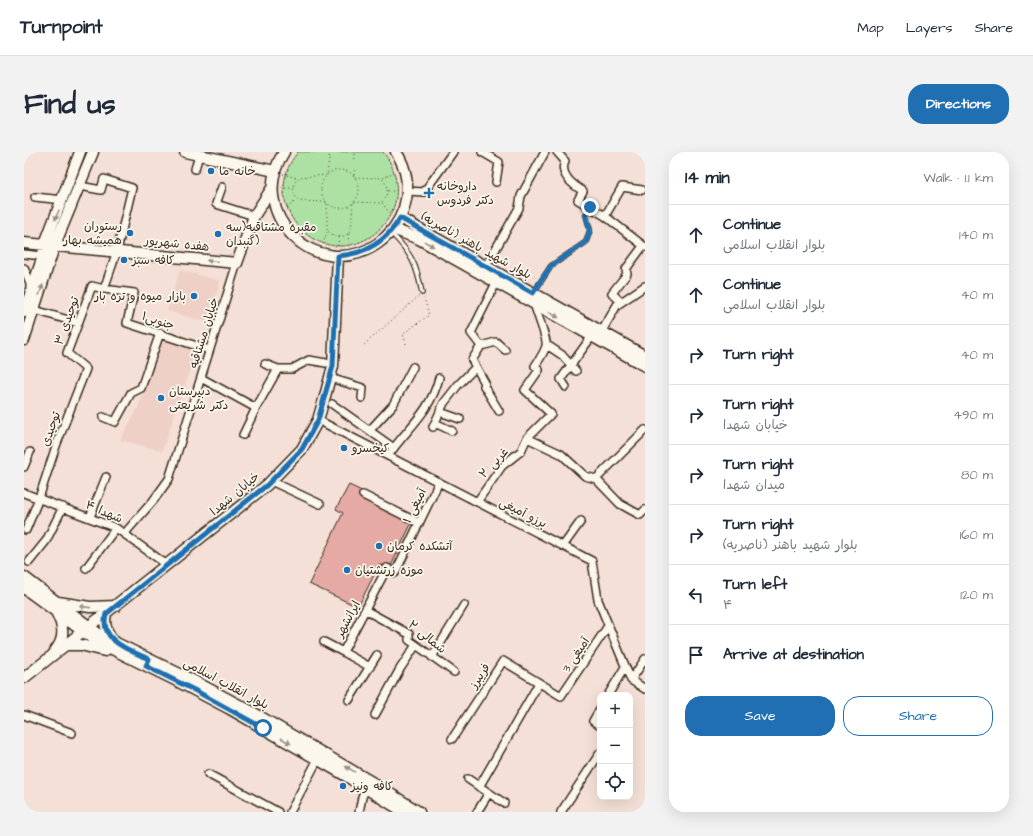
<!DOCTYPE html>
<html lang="en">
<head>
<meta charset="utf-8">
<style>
  body { margin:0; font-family:"Architects Daughter","Playpen Sans Arabic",sans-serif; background:#f2f2f3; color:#1f2937 }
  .controls { position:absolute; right:12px; bottom:12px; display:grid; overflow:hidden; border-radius:8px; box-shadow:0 4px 16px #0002 }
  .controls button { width:36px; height:36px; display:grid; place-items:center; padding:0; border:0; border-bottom:1px solid #e0e1e3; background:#fff; color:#1f2937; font:20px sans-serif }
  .stop { position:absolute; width:12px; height:12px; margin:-9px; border:3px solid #1f6fb2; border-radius:50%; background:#fff }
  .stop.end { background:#1f6fb2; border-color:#fff; box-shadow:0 1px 4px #0008 }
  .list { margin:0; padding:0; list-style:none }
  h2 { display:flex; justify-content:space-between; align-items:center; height:52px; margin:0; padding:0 16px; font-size:17px }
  h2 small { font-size:13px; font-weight:400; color:#747a83 }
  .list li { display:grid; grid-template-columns:26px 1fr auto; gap:12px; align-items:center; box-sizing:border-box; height:60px; padding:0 16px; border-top:1px solid #e0e1e3 }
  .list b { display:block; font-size:15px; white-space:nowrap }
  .list p { margin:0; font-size:13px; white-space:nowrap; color:#747a83 }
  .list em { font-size:13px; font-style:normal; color:#747a83 }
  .actions { display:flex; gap:8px; padding:12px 16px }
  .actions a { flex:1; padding:9px 0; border:1px solid #1f6fb2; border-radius:16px; text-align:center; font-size:14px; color:#1f6fb2 }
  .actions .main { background:#1f6fb2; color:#fff }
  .icon { flex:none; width:22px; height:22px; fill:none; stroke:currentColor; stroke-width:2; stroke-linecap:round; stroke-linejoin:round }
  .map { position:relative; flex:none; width:621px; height:660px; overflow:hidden; border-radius:16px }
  header { display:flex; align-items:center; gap:24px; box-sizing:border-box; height:56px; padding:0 20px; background:#fff; border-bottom:1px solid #e0e1e3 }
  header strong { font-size:19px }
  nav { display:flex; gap:22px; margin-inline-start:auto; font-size:14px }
  .intro { display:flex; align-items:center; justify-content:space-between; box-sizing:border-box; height:96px; padding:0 24px }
  h1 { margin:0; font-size:28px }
  .button { padding:10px 18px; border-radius:16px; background:#1f6fb2; color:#fff; font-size:14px; font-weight:700 }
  main { display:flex; gap:24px; padding:0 24px }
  aside { flex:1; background:#fff; border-radius:16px; box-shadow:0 4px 16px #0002 }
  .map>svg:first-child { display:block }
</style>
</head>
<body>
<header>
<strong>Turnpoint</strong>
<nav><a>Map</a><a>Layers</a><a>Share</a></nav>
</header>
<div class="intro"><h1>Find us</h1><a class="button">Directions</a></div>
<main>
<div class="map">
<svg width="621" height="660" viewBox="0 0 621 660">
  <rect width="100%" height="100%" fill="#f4e0d6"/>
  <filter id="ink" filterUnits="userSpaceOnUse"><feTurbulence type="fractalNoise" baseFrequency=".025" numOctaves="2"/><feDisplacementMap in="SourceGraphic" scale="8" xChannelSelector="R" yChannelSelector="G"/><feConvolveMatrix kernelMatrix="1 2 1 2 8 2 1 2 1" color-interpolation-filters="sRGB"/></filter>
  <g filter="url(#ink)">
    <path fill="#efd0c7" d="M156 118 197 129 182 170 143 159Z
      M138 183 173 199 138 299 96 288 114 256Z"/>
    <path fill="#ade1a3" stroke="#748660" d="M274 0H359C371 14 375 33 371 51 367 65 358 77 346 85 291 119 232 50 274 0Z"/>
    <path fill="#e4aaa3" stroke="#3b2a1e" d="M325 333 391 364 367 414 355 413 334 455 285 432 319 361 312 357Z"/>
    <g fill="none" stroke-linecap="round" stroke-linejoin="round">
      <defs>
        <path id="service" d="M368 82C388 102 393 114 398 141
          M510 140 527 114 562 90 566 78 562 63 566 55"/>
        <path id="minor" d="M458 0 475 10 472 30
          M533 0 541 9C535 22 549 33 559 39L554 48 581 64 621 95
          M171 17 175 3
          M56 34 77 38 80 27 108 36 93 99 80 137 110 141 103 171 185 198
          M198 35 192 52 230 64
          M383 39 400 40 429 0
          M11 45 39 48
          M581 64 598 35 618 38
          M0 102 19 104
          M462 114 495 56 497 44 521 0
          M0 116 6 131V139
          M597 150 588 141 603 122 602 117 619 94
          M11 158 54 171
          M578 179 593 153 621 134
          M523 193 538 203 552 219
          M457 194 472 190 481 198
          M241 212 254 217H268L285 208 302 211
          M452 215 461 231 460 234 475 259
          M177 226 232 256
          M306 226 339 236 338 246
          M542 235 537 227 568 184
          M308 252 370 296
          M416 260 436 267
          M79 265 91 270 107 241 117 236 136 181
          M294 268 568 409 574 448 592 492 607 528 621 537
          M411 271 428 279
          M409 275 420 251 434 233 452 215 448 208 457 194 447 181 472 131
          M346 278 369 253 389 215
          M219 283 232 256 254 217
          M503 286 537 302 561 324 572 327
          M364 304C383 276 406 261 415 226
          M0 315 6 300
          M572 327 621 278
          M572 327 596 352 616 363 621 358
          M247 329 296 352
          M0 341 92 376 143 413
          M339 343 395 371
          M453 350 478 314 497 299 503 286 527 262 501 238 515 218 511 214C515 208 520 201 522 194 524 188 512 160 510 151
          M66 365 82 325
          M2 378 15 346 32 294 62 217 43 201 68 134 80 137
          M101 381 129 349 145 327 213 111
          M539 394 557 369
          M5 410 22 389 39 355
          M62 416 92 376
          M341 458 385 482V488L430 520
          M300 490 319 500
          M408 505 440 453
          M346 515 319 500 363 416 371 421 415 330
          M607 528 621 507
          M584 543 601 515
          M325 548 353 503
          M576 557 569 569 576 574
          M0 563 48 581
          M351 563 376 517 392 493
          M428 587 479 509 537 544 584 474
          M184 622 254 660
          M444 627 480 651
          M455 635 515 531
          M266 660 294 607
          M335 660 338 645 342 636
          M453 660 465 641
          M537 660 576 601"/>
        <path id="secondary" d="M161 0 251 19
          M260 0C220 61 293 133 353 92 366 83 375 71 380 56 386 37 383 16 372 0
          M376 66 621 204
          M369 77 395 87 621 214
          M0 91 213 111 230 64 248 36
          M0 160 19 104 20 94 56 0
          M0 188 30 95 69 0
          M0 425 76 483 168 528 230 561 346 629 395 660
          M0 436 72 489 153 529 206 557 319 622 380 660
          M34 450 66 455 92 454
          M82 462C79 473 83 482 91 490
          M42 493H57L81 499
          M31 499C41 487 40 475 33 462
          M0 526 243 333 278 297 294 268 301 244 309 214 314 104"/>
      </defs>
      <use href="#service" stroke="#3b2a1e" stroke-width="6"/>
      <use href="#minor" stroke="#3b2a1e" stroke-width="10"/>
      <use href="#secondary" stroke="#3b2a1e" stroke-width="13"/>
      <path stroke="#3b2a1e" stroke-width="1" stroke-dasharray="1 3" stroke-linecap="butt" d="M274 0C233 50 291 119 346 85 358 77 367 65 371 51 375 33 371 14 359 0
        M306 0 303 23 276 25C268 31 267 41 275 49L303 50V78C310 86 320 87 327 79L329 50 357 51C365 43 365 33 357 26L330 25 331 0
        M297 37a19 19 0 1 1 38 0a19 19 0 1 1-38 0Z
        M259 22 273 26
        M359 26 370 20
        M257 36H269
        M364 39H375
        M358 51 368 64
        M263 56 273 48
        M324 82 326 95
        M299 92 303 80
        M314 94 315 85
        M382 192 379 182 405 163 400 146
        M340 193 395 144"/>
      <use href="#service" stroke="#fbf7ec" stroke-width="3.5"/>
      <use href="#minor" stroke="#fbf7ec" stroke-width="7"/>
      <use href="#secondary" stroke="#fbf7ec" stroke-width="10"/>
    </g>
    <defs><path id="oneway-solid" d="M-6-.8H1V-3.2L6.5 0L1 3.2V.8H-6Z"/></defs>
    <g fill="#9b9085">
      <use href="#oneway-solid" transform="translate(33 63) rotate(112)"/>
      <use href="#oneway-solid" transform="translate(405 92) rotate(29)"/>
      <use href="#oneway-solid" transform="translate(188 109) rotate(-174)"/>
      <use href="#oneway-solid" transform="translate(17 138) rotate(-71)"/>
      <use href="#oneway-solid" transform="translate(530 163) rotate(30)"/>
      <use href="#oneway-solid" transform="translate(61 455) rotate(-174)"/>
      <use href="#oneway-solid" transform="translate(262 589) rotate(30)"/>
      <use href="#oneway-solid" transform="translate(326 617) rotate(-149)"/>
    </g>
  </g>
  <g fill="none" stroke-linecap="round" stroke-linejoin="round" filter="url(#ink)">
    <path stroke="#1f6fb2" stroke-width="5" d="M239 576 172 539 122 514 125 507C105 498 75 489 82 462L243 333 278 297 294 268 309 214 314 104C341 102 362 90 376 66L509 141 527 114 562 90 566 78 562 63 566 55"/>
  </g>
  <g fill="#1f6fb2" stroke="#fbf7ec" stroke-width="1.5">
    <circle cx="187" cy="19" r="4"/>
    <path d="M403 35h4v4h4v4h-4v4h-4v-4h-4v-4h4z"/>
    <circle cx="106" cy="81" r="4"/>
    <circle cx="194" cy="82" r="4"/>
    <circle cx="100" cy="108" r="4"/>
    <circle cx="170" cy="144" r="4"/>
    <circle cx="137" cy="246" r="4"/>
    <circle cx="320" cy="296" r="4"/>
    <circle cx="355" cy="394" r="4"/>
    <circle cx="323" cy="418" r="4"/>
    <circle cx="319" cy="634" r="4"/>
  </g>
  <g text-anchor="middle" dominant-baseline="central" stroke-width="3.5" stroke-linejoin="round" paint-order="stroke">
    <g font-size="12" fill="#3b2a1e" stroke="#fbf7ec" text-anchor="start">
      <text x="195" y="19">خانه ما</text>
      <text x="413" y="34">داروخانه<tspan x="413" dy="14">دکتر فردوس</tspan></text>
      <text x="98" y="74" text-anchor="end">رستوران<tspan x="98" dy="14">همیشه بهار</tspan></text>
      <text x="202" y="75">مقبره مشتاقیه(سه<tspan x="202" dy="14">گنبدان)</tspan></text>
      <text x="108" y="108">کافه سبز</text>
      <text x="162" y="144" text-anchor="end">بازار میوه و تره بار</text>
      <text x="145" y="239">دبیرستان<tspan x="145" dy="14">دکتر شریعتی</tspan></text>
      <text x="328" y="296">کیخسرو</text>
      <text x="363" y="394">آتشکده کرمان</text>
      <text x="331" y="418">موزه زرتشتیان</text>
      <text x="327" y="634">کافه ونیز</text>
    </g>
    <g font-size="12" fill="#3b2a1e" stroke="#fbf7ec">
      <text transform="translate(153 92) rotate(6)">هفده شهریور</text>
      <text transform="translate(452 94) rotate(29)">بلوار شهید باهنر (ناصریه)</text>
      <text transform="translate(43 169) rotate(-70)">توحیدی ۳</text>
      <text transform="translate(134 169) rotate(18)">جنوبی۱</text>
      <text transform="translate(180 181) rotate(-73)">خیابان مشتاقیه</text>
      <text transform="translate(27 277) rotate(-70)">توحیدی</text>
      <text transform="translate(470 311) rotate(-47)">۲ غربی</text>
      <text transform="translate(211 342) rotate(-40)">خیابان شهدا</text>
      <text transform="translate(391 354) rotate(-64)">آمیغی ۱</text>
      <text transform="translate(80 360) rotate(23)">شهدا ۴</text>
      <text transform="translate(499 361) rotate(27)">برزو آمیغی</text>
      <text transform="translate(324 467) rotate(-62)">ایرانشهر</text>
      <text transform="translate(403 485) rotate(39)">۲ شمالی</text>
      <text transform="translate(552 503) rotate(-56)">آمیغی 3</text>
      <text transform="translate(456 524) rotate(-57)">فریبرز</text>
      <text transform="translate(202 532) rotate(28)">بلوار انقلاب اسلامی</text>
    </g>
  </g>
</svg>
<div class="controls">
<button>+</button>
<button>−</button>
<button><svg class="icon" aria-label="locate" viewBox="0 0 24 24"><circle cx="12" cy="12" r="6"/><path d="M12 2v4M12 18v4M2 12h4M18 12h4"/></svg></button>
</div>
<div class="stop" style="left:239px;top:576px"></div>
<div class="stop end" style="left:566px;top:55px"></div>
</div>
<aside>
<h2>14 min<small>Walk · 1.1 km</small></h2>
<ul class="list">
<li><svg class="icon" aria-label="ahead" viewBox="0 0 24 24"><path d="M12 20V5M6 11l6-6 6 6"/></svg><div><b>Continue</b><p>بلوار انقلاب اسلامی</p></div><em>140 m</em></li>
<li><svg class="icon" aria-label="ahead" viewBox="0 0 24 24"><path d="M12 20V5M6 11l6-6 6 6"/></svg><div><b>Continue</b><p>بلوار انقلاب اسلامی</p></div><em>40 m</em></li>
<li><svg class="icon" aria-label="right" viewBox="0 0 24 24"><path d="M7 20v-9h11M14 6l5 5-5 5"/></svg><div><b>Turn right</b></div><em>40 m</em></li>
<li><svg class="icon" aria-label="right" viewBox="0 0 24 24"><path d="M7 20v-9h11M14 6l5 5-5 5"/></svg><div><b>Turn right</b><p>خیابان شهدا</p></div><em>490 m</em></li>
<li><svg class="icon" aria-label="right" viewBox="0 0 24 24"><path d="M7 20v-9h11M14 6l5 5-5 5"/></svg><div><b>Turn right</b><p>میدان شهدا</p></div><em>80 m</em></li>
<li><svg class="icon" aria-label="right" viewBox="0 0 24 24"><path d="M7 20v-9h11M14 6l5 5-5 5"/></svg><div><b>Turn right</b><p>بلوار شهید باهنر (ناصریه)</p></div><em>160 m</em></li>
<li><svg class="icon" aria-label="left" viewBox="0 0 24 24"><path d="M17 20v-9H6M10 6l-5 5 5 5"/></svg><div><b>Turn left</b><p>۴</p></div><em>120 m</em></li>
<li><svg class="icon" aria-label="arrive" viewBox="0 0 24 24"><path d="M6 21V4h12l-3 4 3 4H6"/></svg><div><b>Arrive at destination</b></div></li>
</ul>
<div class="actions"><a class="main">Save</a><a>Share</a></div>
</aside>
</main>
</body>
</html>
